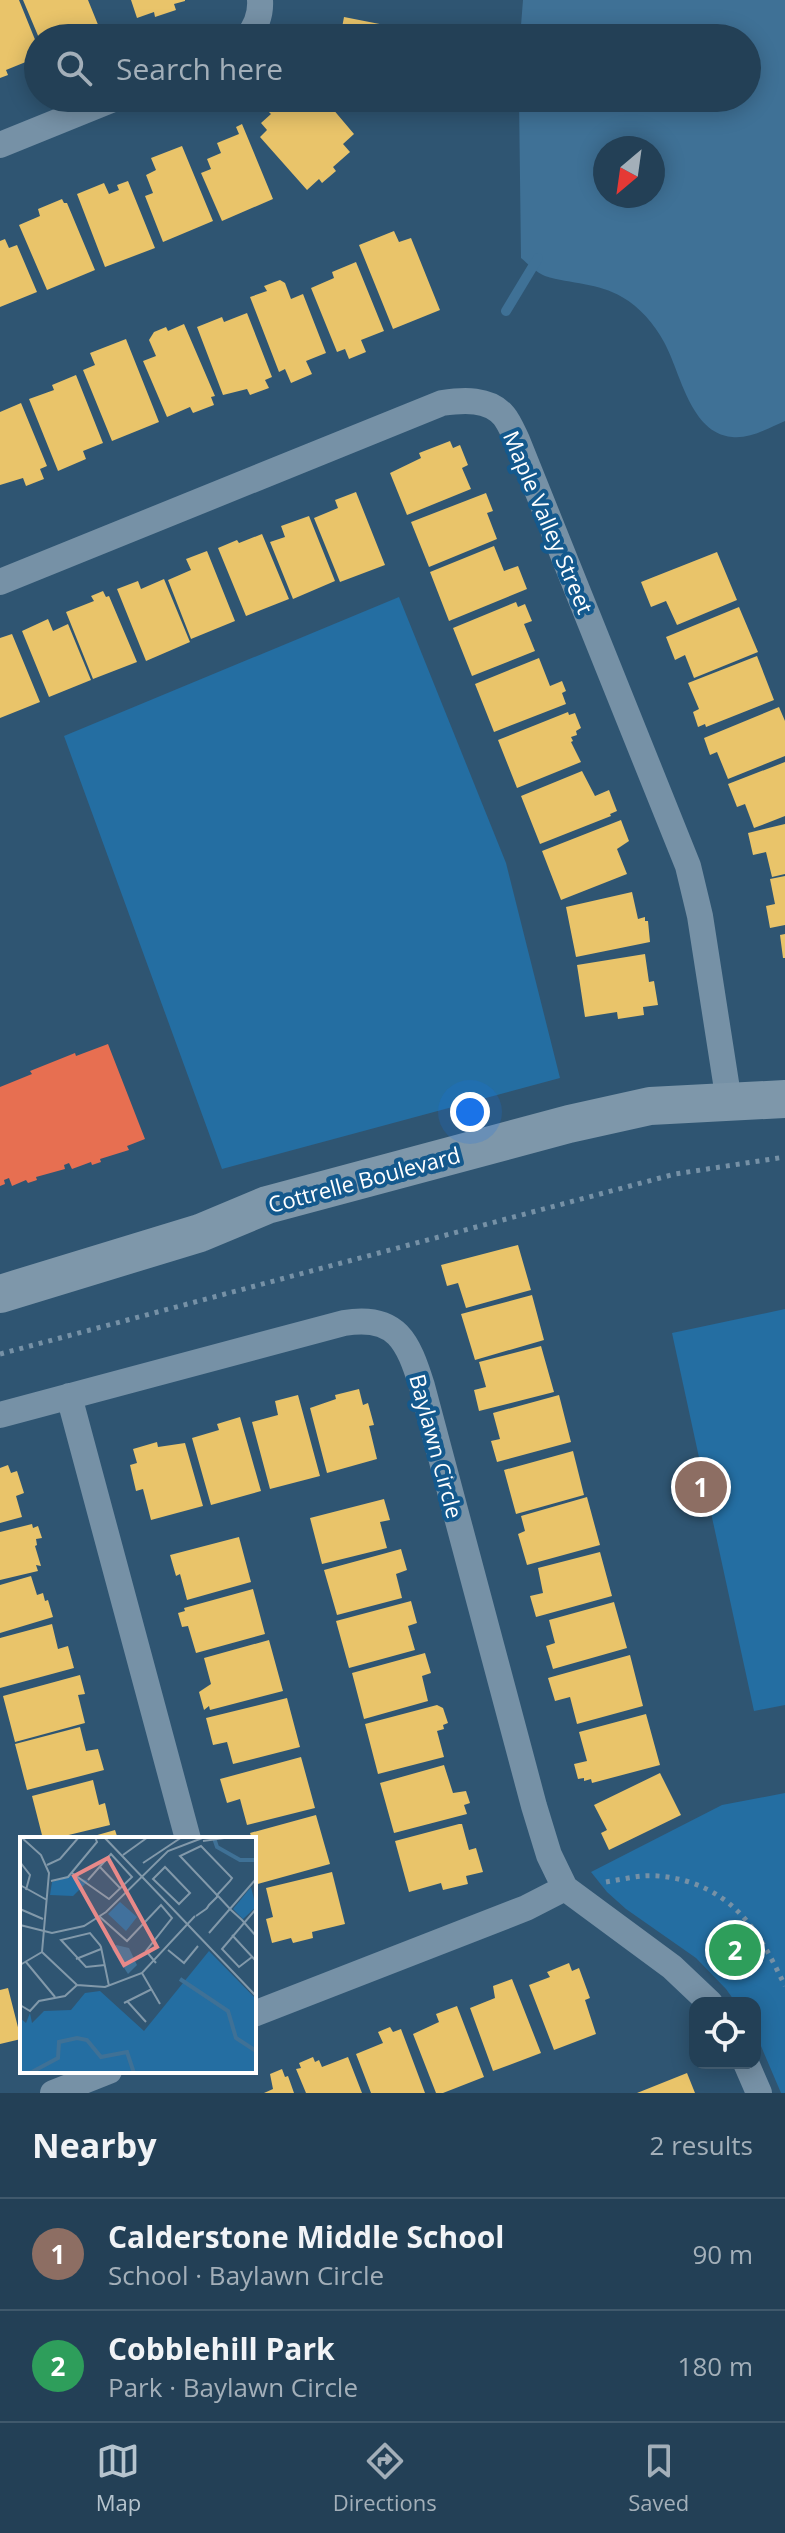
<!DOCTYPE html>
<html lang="en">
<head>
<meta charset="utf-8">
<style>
  body { margin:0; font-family:"Open Sans",sans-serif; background:#2f4b60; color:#f1f3f6 }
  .controls { position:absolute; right:24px; bottom:24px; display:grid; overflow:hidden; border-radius:16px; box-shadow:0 4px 20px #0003 }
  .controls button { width:72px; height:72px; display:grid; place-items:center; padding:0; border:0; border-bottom:2px solid #40596c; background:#234056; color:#f1f3f6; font:40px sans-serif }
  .compass { position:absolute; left:593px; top:136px; width:72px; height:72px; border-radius:50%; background:#234056; box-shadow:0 4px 20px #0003; rotate:209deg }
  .you { position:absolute; left:470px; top:1112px; width:28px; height:28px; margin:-20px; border:6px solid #fff; border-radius:50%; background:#1a73e8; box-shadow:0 0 0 12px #1a73e833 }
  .badge { display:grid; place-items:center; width:52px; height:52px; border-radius:50%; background:#b6c4ce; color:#fff; font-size:26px; font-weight:700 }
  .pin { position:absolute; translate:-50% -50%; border:4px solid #fff; box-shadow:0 2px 8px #0006 }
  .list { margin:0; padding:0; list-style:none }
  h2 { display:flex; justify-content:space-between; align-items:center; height:104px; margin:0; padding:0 32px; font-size:34px }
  h2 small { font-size:26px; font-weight:400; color:#a3afb9 }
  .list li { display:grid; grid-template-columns:52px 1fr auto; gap:24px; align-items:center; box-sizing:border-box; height:112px; padding:0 32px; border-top:2px solid #40596c }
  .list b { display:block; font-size:30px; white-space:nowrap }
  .list p { margin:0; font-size:26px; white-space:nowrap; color:#a3afb9 }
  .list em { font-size:26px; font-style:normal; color:#a3afb9 }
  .icon { flex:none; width:44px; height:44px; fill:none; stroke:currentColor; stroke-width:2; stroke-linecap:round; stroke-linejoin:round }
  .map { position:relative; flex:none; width:785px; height:2093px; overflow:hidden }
  .search { position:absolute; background:#234056; box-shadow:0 4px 20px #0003; left:24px; right:24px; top:24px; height:88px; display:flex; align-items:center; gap:20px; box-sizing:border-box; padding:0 28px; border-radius:44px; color:#a3afb9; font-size:30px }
  .sheet { height:328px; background:#234056 }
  nav { display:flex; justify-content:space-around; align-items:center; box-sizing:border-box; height:112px; border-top:2px solid #40596c; background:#234056; font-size:22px; color:#a3afb9 }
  nav a { display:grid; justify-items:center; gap:4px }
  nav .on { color:#b6c4ce }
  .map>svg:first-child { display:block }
</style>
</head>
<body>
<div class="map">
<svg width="785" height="2093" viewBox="0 0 785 2093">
  <rect width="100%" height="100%" fill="#2f5572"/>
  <path fill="#246ea2" d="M399 597 506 863 560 1078 222 1169 64 736Z
    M785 1309V1705L754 1711 672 1333Z
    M785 1793V2093H781L755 2032V2003H736L726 1989 696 1958 626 1909 607 1892 591 1872 722 1805Z"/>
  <path fill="#3f7196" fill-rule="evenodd" d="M523 0H785V421C769 428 750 439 732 437 690 433 681 373 664 342 654 324 640 307 622 297 599 283 571 284 545 276 537 273 528 264 521 258L519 98H747V38H520ZM605 148H653V196H605Z"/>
  <path fill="#e9c46a" d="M0 0H19L38 47V57L6 70 8 75 0 78Z
    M23 0H88L103 37 39 38Z
    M131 0H185V1L174 4 176 10 155 17 154 12 137 18Z
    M344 17 405 29 404 38H330L331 31 341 33Z
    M301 98H316L328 111 332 108 354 134 343 144 350 152 333 167 336 171 322 183 319 179 307 190 260 137 267 130 261 123 271 114 268 111 281 100 291 107Z
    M242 124 273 199 222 221 201 173 211 169 207 159 221 153 217 143 239 134 236 127Z
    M182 146 213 221 163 242 145 196 153 193 146 175 156 170 151 158Z
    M128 181 155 248 105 267 77 194 104 183 109 194 119 190 117 185Z
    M62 199 64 203H67L95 270 47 290 19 225 40 216 38 209Z
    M394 231 399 242 411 238 440 310 393 329 359 245Z
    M5 239 9 248 17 245 37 292 0 307V241Z
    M356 262 384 331 361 340 366 352 349 359 345 349 337 352 311 288 334 278 332 272Z
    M280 280 285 283 291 299 303 294 326 353 306 361 312 374 291 383 285 369 279 372 250 297 267 291 264 286Z
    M247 313 272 377 265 380 269 388 250 395 247 389 223 395 197 327 222 317 224 322Z
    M184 324 215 396 211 397 214 405 193 413 190 407 167 417 143 361 156 356 149 340 154 332 166 327 168 331Z
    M126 339 159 422 112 441 83 370 95 365 90 353Z
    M76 375 103 443 83 451 86 459 58 471 29 399 54 390 52 385Z
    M21 403 47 466 40 469 44 479 26 486 23 478 0 485V412Z
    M450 441 453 448 460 445 468 465 462 468 471 489 407 515 390 473 421 458 419 453Z
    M356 492 385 565 340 582 314 518 338 508 335 500Z
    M486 493 493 511 487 513 497 539 429 567 411 522Z
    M309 516 335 581 293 599 270 542 285 537 281 526Z
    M262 534 289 599 246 616 218 548 237 540 239 543Z
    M494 546 504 571 518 566 527 589 449 621 430 572Z
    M207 551 235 621 191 639 168 580 191 570 186 559Z
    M717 552 737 600 677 625 666 601 651 607 641 582Z
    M164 579 190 642 146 661 117 589 138 581 141 589Z
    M103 591 106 597 109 596 137 662 93 679 66 612 94 601 91 596Z
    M516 602 518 607 525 604 532 621 524 624 535 651 472 676 453 628Z
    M739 607 758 652 694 678 685 655 675 660 666 637Z
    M48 619 53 631 68 624 91 680 49 697 22 631Z
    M12 634 40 702 0 718V638Z
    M757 656 774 700 706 727 705 724 698 727 693 712 699 709 688 683Z
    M539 658 550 686 562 681 566 691 562 693 566 704 494 732 475 684Z
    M779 707 785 721V756L728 779 717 752 710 755 704 738Z
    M568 712 569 715 575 713 581 728 576 731 577 735 571 737 573 741 571 742 581 762 517 788 498 740Z
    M785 762V816L754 828 745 804 737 807 728 784Z
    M582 771 595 796 609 790 617 811 610 814 611 816 540 844 521 796Z
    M621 820 629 841 617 849 627 874 561 900 542 851Z
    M785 824V874L772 877 766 852 753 855 748 833Z
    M785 876V925L770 928 766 906 775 904 770 879Z
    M632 892 638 919 645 917V921H648L650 942 576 957 566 907Z
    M785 934V958H783L780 935Z
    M645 954 649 982 654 981 658 1005 643 1007 644 1015 618 1019 617 1012 585 1017 577 965Z
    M518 1245 531 1290 466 1308 458 1283 447 1286 441 1265Z
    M532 1295 544 1340 475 1360 461 1314Z
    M541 1346 554 1392 479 1411 474 1390 486 1387 479 1362Z
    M359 1389 363 1405 368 1403 374 1425 369 1426 377 1459 327 1473 310 1408 336 1399 335 1395Z
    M298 1395 320 1476 270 1489 252 1422 278 1415 275 1401Z
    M559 1395 571 1442 497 1462 491 1441 500 1439 493 1413Z
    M240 1417 261 1491 211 1505 192 1438 219 1430 217 1424Z
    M157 1442 158 1447 185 1443 203 1506 151 1520 143 1489 136 1491 130 1465 137 1463 133 1449Z
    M573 1451 584 1495 516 1514 504 1470Z
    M8 1465 11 1473 17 1471 24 1493 16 1496 22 1517 0 1523V1468Z
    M587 1497 600 1545 527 1565 518 1534 525 1531 521 1516Z
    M384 1499 390 1520 380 1522 387 1548 322 1564 310 1518Z
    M32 1524 33 1528 38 1526 42 1538 36 1539 37 1545 35 1546 41 1566 36 1565 38 1571 0 1580V1532Z
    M239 1537 251 1582 187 1600 180 1574 176 1576 170 1555Z
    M401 1549 407 1570 396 1574 402 1598 337 1615 324 1570Z
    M600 1552 612 1596 536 1617 530 1596 543 1593 538 1568Z
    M31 1576 37 1595 43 1593 45 1601 48 1600 53 1617 0 1633V1585Z
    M253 1589 265 1634 196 1653 188 1626 182 1627 178 1613 185 1611 184 1608Z
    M411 1601 417 1623 408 1626 415 1650 349 1668 336 1621Z
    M614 1602 627 1648 553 1669 546 1646 555 1643 549 1620Z
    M52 1624 58 1649 68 1646 74 1668 0 1688V1638Z
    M269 1640 283 1691 210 1710 209 1706 204 1710 199 1692 211 1684 204 1658Z
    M425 1653 431 1673 422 1676 428 1701 364 1719 352 1673Z
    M630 1655 643 1706 577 1724 570 1697 555 1701 548 1678Z
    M80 1675 85 1694 78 1695 85 1723 15 1742 3 1696Z
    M287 1698 300 1747 233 1764 227 1742 213 1745 206 1718Z
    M437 1705 443 1708 448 1723 443 1725 444 1729 437 1731 444 1757 378 1774 365 1724Z
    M646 1714 660 1765 592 1783 591 1779 584 1781V1778L578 1779 574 1764 587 1761 579 1732Z
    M80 1727 86 1751 98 1749 104 1770 27 1790 15 1744Z
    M301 1757 315 1808 247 1825 240 1799 227 1803 220 1779Z
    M444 1765 453 1793 466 1791 470 1803 464 1805 467 1814 394 1833 380 1783Z
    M660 1773 681 1815 609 1850 601 1833 607 1830 594 1805Z
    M93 1780 99 1805 105 1803 110 1825 52 1839H43L32 1796Z
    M316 1815 330 1864 254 1885V1860L257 1859 254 1839H252L250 1833Z
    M459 1824H462L469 1850 476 1848 483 1872 466 1876 468 1884 443 1890 441 1883 409 1892 395 1841Z
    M115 1830 118 1839H87V1838Z
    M332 1872 345 1924 312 1932 313 1938 293 1943 291 1938 272 1943 266 1919 273 1917 266 1888Z
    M569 1963 572 1971 579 1968 590 1998 585 2000 596 2034 554 2050 529 1985 550 1977 547 1972Z
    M512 1979 541 2053 493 2071 470 2008 495 1998 493 1986Z
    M8 1988 21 2039 0 2044V1990Z
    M457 2006 484 2077 443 2093H436L413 2034 439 2022 436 2014Z
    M390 2027 393 2032 401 2029 425 2093H371L356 2054 383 2043 378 2032Z
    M313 2057 315 2062 319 2060 322 2067 348 2057 362 2093H306L296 2069 301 2068 299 2063Z
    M282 2069 285 2077 288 2076 294 2093H264L273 2089 270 2074Z
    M687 2073 695 2093H637Z"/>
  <path fill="#e76f51" d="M108 1044 145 1139 127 1146 129 1150 100 1159 101 1162 92 1165 91 1162 72 1169 69 1163 64 1165 65 1169 36 1177 37 1180 28 1183 26 1180 12 1186 9 1178 4 1180 5 1184 0 1186V1087L32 1074 30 1071 75 1053 76 1056Z"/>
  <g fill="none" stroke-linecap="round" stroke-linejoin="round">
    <path stroke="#3f7196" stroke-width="10" d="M506 311 538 258"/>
    <path stroke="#7691a6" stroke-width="5" stroke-dasharray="4 6" stroke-linecap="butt" d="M0 1354 675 1174 785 1157
      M606 1882C618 1880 631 1877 643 1876 657 1875 672 1877 686 1881 740 1897 762 1938 785 1986"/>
    <path stroke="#7691a6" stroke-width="26" d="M247 38C256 27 261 14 260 0
      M0 145 116 98
      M0 582 442 403C463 400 489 398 504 416 509 422 513 432 517 440L688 866 700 916 729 1102
      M69 1396 188 1839
      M0 1415 344 1323C397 1314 408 1342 422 1386L534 1806 549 1855 565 1888 672 1967 710 2003
      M254 2014 526 1908 565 1888
      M746 2063 759 2093
      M53 2093 109 2071"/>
    <path stroke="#7e97aa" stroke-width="38" d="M0 1294 200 1233 267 1205 569 1124 650 1106 785 1099"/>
  </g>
  <g text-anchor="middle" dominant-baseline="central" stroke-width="8" stroke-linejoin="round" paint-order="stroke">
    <g font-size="22" fill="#fff" stroke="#14598d">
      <text transform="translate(549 522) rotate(67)">Maple Valley Street</text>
      <text transform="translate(364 1179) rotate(-15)">Cottrelle Boulevard</text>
      <text transform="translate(437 1446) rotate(75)">Baylawn Circle</text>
    </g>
  </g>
  <g transform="translate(20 1837)">
    <rect width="236" height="236" fill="#2f5572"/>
    <path d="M52 38 68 44 53 59 30 58 32 45ZM231 50 236 70 223 82 213 72ZM100 65 117 80 106 94 88 77ZM189 114 236 162V236H0V181L6 186 10 176 12 186 24 174 51 173 65 156 80 154 124 194Z" fill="#246ea2"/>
    <path d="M96 108 109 111 117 128 108 137 92 112Z" fill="#3f7196"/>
    <path fill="none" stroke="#3f7196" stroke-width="4" d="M194 1 197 10 220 23H236M160 142 208 174 216 201 236 214M10 236 38 221 39 205 57 201 67 203 81 220 107 215 114 236"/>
    <path fill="none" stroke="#8299aa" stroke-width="2" d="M1 0 21 18 29 36 22 115 57 148 85 150 122 136 175 79M84 0 235 158M183 4 211 0M103 18 128 0M0 25 10 38 6 53M123 26 162 0M27 28 40 22 59 0M79 29 101 52M145 30 170 56 159 67 133 42ZM52 36 89 62 112 40 91 17 68 43M31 44 48 40 77 5 75 0M0 48 27 63M0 72 23 82M176 79 186 72 187 71 189 68 197 60V58L198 57 210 44 212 41 181 9 160 19 161 20 196 57 199 60 211 73 222 83 236 99M80 80 107 104 141 68 152 81 126 114 136 126M0 88 32 96 64 89 86 75 148 14 185 0M189 96 236 42M212 98 236 124M148 113 164 126 178 109M232 120 219 130 202 112 236 72M56 122 81 112M6 125 35 160M0 128 22 115M85 128 66 130 41 103 70 96 80 108 81 110 89 149M122 136 140 167M107 164 126 185M104 166 132 152M0 168 10 174 19 164 45 159 57 148"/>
    <path fill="#e88989" fill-opacity="0.15" stroke="#e88989" stroke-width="4" d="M88 21 137 110 104 128 54 39Z"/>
    <rect width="236" height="236" fill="none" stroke="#fff" stroke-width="4"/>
  </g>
</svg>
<div class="controls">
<button><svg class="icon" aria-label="locate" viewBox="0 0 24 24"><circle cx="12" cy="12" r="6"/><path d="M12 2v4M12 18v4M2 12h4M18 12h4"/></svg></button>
</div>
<svg class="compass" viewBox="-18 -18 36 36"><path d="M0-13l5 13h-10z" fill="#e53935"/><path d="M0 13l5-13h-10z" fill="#a3afb9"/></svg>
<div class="you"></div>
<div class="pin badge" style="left:701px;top:1487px;background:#8d6e63">1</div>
<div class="pin badge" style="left:735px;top:1950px;background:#2e9e5b">2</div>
<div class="search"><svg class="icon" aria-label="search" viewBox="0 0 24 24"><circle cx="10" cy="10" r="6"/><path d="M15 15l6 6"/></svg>Search here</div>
</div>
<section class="sheet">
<h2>Nearby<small>2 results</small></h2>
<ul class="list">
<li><span class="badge" style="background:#8d6e63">1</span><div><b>Calderstone Middle School</b><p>School · Baylawn Circle</p></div><em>90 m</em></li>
<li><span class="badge" style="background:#2e9e5b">2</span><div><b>Cobblehill Park</b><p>Park · Baylawn Circle</p></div><em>180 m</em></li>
</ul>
</section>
<nav>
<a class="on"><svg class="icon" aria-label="map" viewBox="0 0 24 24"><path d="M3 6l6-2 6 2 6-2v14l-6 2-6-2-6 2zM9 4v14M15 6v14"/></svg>Map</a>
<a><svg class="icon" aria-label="directions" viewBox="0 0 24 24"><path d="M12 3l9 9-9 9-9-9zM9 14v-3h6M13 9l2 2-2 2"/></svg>Directions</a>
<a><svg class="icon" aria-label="saved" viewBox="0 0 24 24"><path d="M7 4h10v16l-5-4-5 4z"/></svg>Saved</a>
</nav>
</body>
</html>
